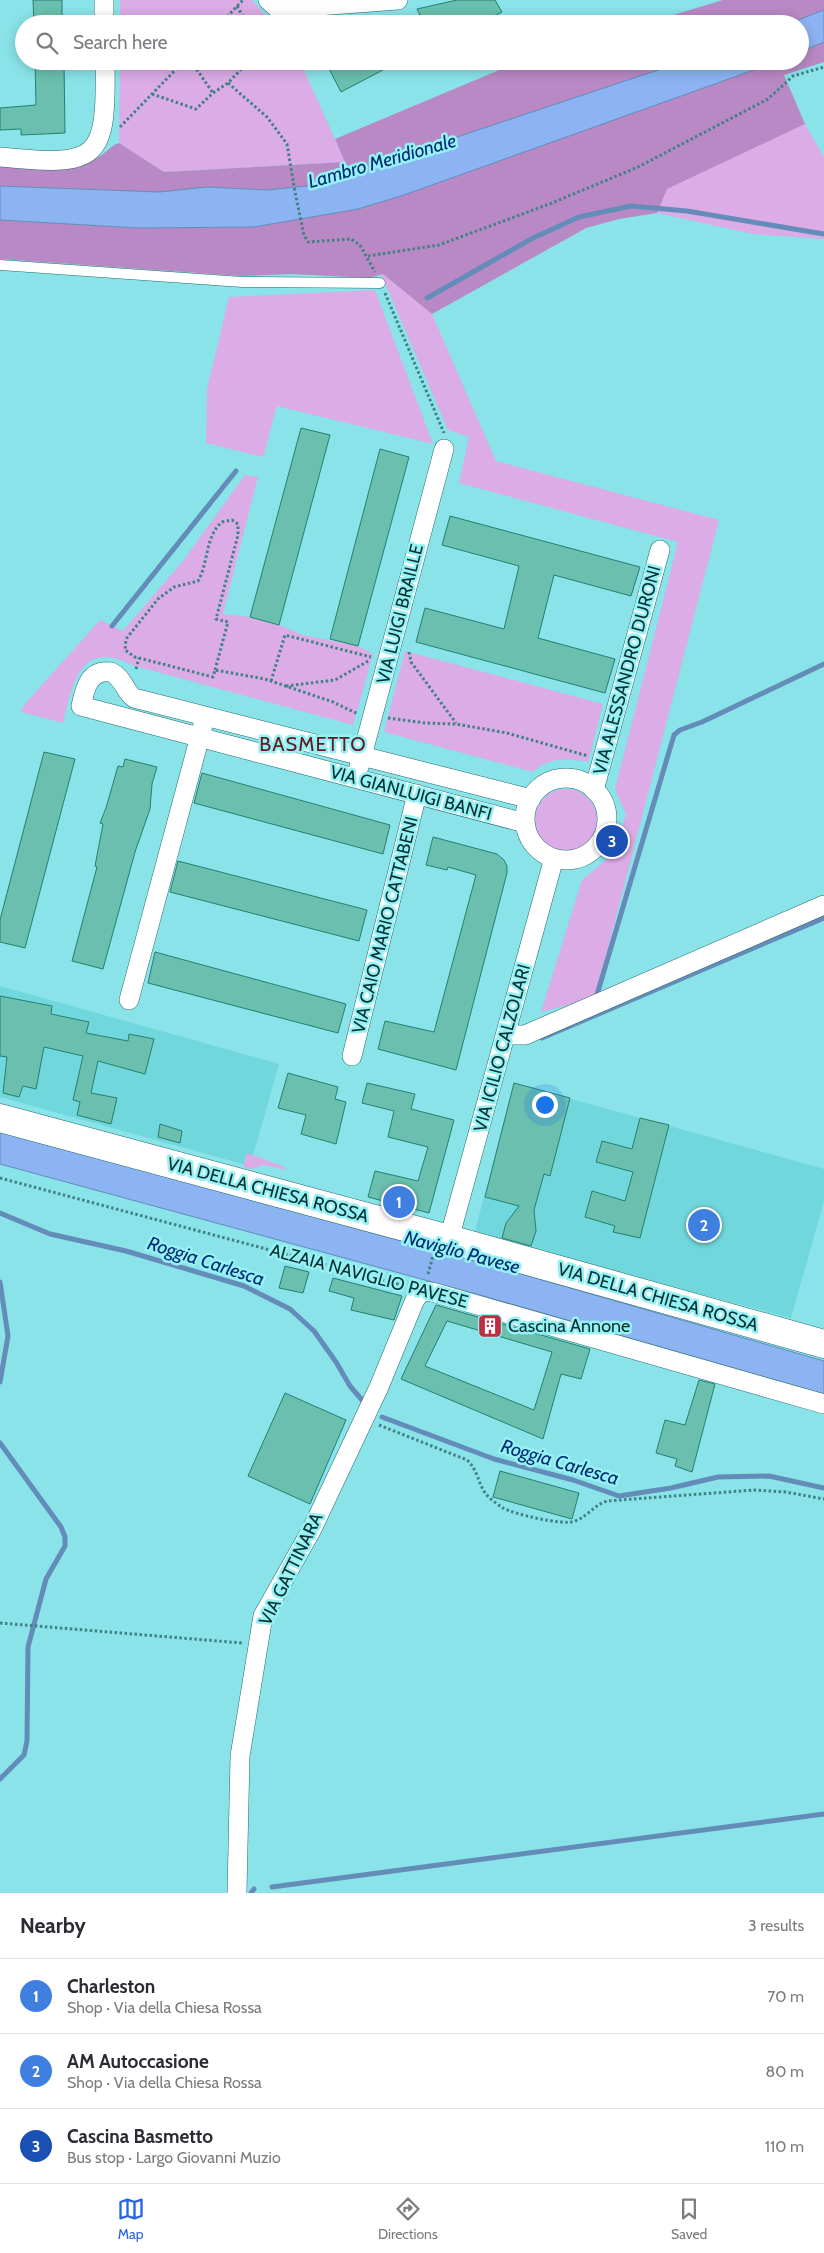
<!DOCTYPE html>
<html lang="en">
<head>
<meta charset="utf-8">
<style>
  body { margin:0; font-family:Cabin,sans-serif; background:#f7f7f7; color:#2b2b33 }
  .you { position:absolute; left:544px; top:1104px; width:18px; height:18px; margin:-12px; border:4px solid #fff; border-radius:50%; background:#1a73e8; box-shadow:0 0 0 8px #1a73e833 }
  .badge { display:grid; place-items:center; width:32px; height:32px; border-radius:50%; background:#2563eb; color:#fff; font-size:16px; font-weight:700 }
  .pin { position:absolute; translate:-50% -50%; border:2px solid #fff; box-shadow:0 1px 5px #0006 }
  .list { margin:0; padding:0; list-style:none }
  h2 { display:flex; justify-content:space-between; align-items:center; height:65px; margin:0; padding:0 20px; font-size:21px }
  h2 small { font-size:16px; font-weight:400; color:#7c7c81 }
  .list li { display:grid; grid-template-columns:32px 1fr auto; gap:15px; align-items:center; box-sizing:border-box; height:75px; padding:0 20px; border-top:1px solid #e1e1e2 }
  .list b { display:block; font-size:19px; white-space:nowrap }
  .list p { margin:0; font-size:16px; white-space:nowrap; color:#7c7c81 }
  .list em { font-size:16px; font-style:normal; color:#7c7c81 }
  .icon { flex:none; width:28px; height:28px; fill:none; stroke:currentColor; stroke-width:2; stroke-linecap:round; stroke-linejoin:round }
  .map { position:relative; flex:none; width:824px; height:1893px; overflow:hidden }
  .search { position:absolute; background:#fff; box-shadow:0 2px 12px #0003; left:15px; right:15px; top:15px; height:55px; display:flex; align-items:center; gap:12px; box-sizing:border-box; padding:0 18px; border-radius:28px; color:#7c7c81; font-size:19px }
  .sheet { height:290px; background:#fff }
  nav { display:flex; justify-content:space-around; align-items:center; box-sizing:border-box; height:70px; border-top:1px solid #e1e1e2; background:#fff; font-size:14px; color:#7c7c81 }
  nav a { display:grid; justify-items:center; gap:2px }
  nav .on { color:#2563eb }
  .map>svg:first-child { display:block }
</style>
</head>
<body>
<div class="map">
<svg width="824" height="1893" viewBox="0 0 824 1893">
  <rect width="100%" height="100%" fill="#89e3e8"/>
  <path fill="#70d7dc" d="M0 986 279 1064 250 1166 0 1097Z
    M514 1083 824 1169V1201L791 1318 530 1249 475 1231Z"/>
  <path fill="#dbace6" d="M120 0H252L274 24H120Z
    M120 61H300L345 162 164 172 119 143Z
    M805 124 824 157V239L753 234 657 213 667 189Z
    M381 274H383L432 314 496 461 719 520 595 998 541 1012 582 880 606 860 617 842 626 815 615 789 678 542 459 483 469 437 448 430Z
    M375 290 433 444 277 406 263 457 206 443 207 389 229 297Z
    M245 475 258 477 223 614 250 617 279 625 303 635 358 646 373 654 353 725 135 666C129 664 123 660 117 659 76 646 70 697 63 723L21 712 24 705 100 620 123 631 183 561Z
    M405 651 603 704 588 762C571 758 546 757 533 772L384 732Z
    M535 820a31 31 0 1 1 62 0a31 31 0 1 1-62 0Z
    M247 1153 285 1167V1170L264 1165 251 1169 243 1167Z"/>
  <path fill="#b989c5" d="M723 0H824V10L788 24H643Z
    M824 42V62L784 75 805 124 667 189 657 213 619 219 586 228 432 314 383 274 369 278 291 274 241 276 0 259V220L138 228 254 227 358 209 404 195 779 61H800V52Z
    M521 61H685L463 135 335 183 267 190 207 187 159 192 0 186V167C31 167 64 170 93 160 103 157 109 146 119 143L164 172 345 162 335 139Z"/>
  <path fill="#8cb3f2" stroke="#648cb8" d="M824 10V42L800 52V24H788Z
    M685 61H779L404 195 358 209 254 227 138 228 0 220V186L159 192 207 187 267 190 335 183 463 135Z
    M0 1132 487 1264 824 1361V1394L480 1295 0 1164Z"/>
  <g fill="none" stroke-linecap="round" stroke-linejoin="round">
    <path stroke="#648cb8" stroke-width="5" d="M427 298 533 238 579 217 631 206 687 211 824 234
      M112 626 236 471
      M596 998 674 735 680 730 702 722 824 664
      M542 1038 824 918
      M0 1213 50 1234 126 1251 244 1286 290 1309 314 1331 336 1362 350 1386 362 1400
      M0 1282 8 1336 0 1382
      M382 1417 494 1459 573 1480 619 1496 671 1488 718 1477 769 1476 824 1488
      M0 1443 61 1527 65 1537V1546L46 1579 28 1647 27 1741 24 1755 0 1779
      M272 1887 824 1814
      M251 1893 254 1889"/>
  </g>
  <path fill="#6abfae" stroke="#258071" fill-rule="evenodd" d="M33 0H62V24H34Z
    M457 0H495L502 12 479 24H424L417 9Z
    M35 61H64L65 133 21 135V129L0 130V108L36 105Z
    M325 61H400L341 92Z
    M301 428 330 435 279 625 250 617Z
    M380 449 409 457 358 646 330 639Z
    M450 516 640 567 631 596 554 575 538 638 615 659 605 693 416 642 425 608 504 629 519 566 442 545Z
    M44 752 75 759 25 948 0 942V920Z
    M125 759 157 767 152 784 150 809 135 852 103 969 72 961 97 867 95 866 103 824 100 823 106 808 118 766 123 767Z
    M202 773 390 825 383 854 194 803Z
    M433 837 497 854 504 860 507 866V873L456 1070 378 1049 385 1021 434 1032 476 875 448 867 447 870 426 865Z
    M178 861 367 910 359 941 170 892Z
    M155 952 346 1004 338 1033 148 983Z
    M0 996 52 1006 51 1014 89 1022 86 1033 128 1041 129 1034 154 1039 145 1074 98 1061 91 1093 117 1098 111 1124 77 1115 80 1102 73 1100 83 1056 44 1047 36 1089 23 1086 19 1097 3 1093 7 1057 0 1056Z
    M288 1073 338 1087 335 1099 346 1102 336 1144 301 1134 306 1115 278 1108Z
    M367 1083 415 1094 411 1109 454 1120 429 1213 368 1197 375 1171 418 1181 428 1147 388 1137 394 1111 362 1103Z
    M514 1083 570 1098 550 1176 544 1174 534 1210 536 1231 531 1246 502 1238 506 1223 519 1206 485 1197Z
    M640 1118 669 1125 640 1238 613 1232 615 1226 585 1217 592 1191 625 1201 633 1172 596 1162 602 1141 632 1149Z
    M160 1124 182 1131 180 1143 158 1137Z
    M285 1266 309 1272 303 1293 279 1288Z
    M333 1278 402 1296 394 1320 351 1310 354 1298 329 1291Z
    M436 1305 590 1349 581 1379 561 1374 543 1439 401 1379ZM447 1321 552 1352 534 1410 425 1366Z
    M699 1380 715 1384 692 1472 675 1466 677 1459 656 1453 665 1420 685 1425Z
    M285 1393 346 1420 310 1504 248 1476Z
    M500 1471 579 1493 572 1519 493 1497Z"/>
  <g fill="none" stroke-linecap="round" stroke-linejoin="round">
    <defs>
      <path id="lane" d="M0 265 242 282 380 283"/>
      <path id="street" d="M104 0V24
        M268 0 278 9 398 0
        M0 157C99 167 107 161 105 61
        M359 767 444 449
        M525 819a41 41 0 1 1 82 0a41 41 0 1 1-82 0Z
        M594 790 660 550
        M525 823 81 706C85 688 89 669 111 672 124 678 124 691 134 698L531 799
        M129 1000 203 725
        M505 1035H525L824 905
        M352 1056 417 794
        M449 1239 554 858
        M237 1893 240 1756 263 1616 312 1529 379 1387 414 1302C418 1294 423 1290 432 1292L824 1404"/>
      <path id="primary" d="M0 1118 449 1239 824 1344"/>
    </defs>
    <use href="#lane" stroke="#226a6d" stroke-width="11"/>
    <use href="#street" stroke="#226a6d" stroke-width="20"/>
    <use href="#primary" stroke="#226a6d" stroke-width="29"/>
    <path stroke="#428185" stroke-width="3" stroke-dasharray="2.5 2.5" stroke-linecap="butt" d="M237 6 247 24
      M120 17 129 24
      M220 24 243 0
      M191 61 213 93
      M228 83 267 117 287 144 295 192 304 235 308 242 351 239 360 245 375 272
      M152 94 196 109 213 93 228 83 249 61
      M120 127 184 61
      M368 256 439 245 552 203 638 167 768 99 793 76 824 67
      M385 293 444 433
      M409 652 411 662 456 723
      M136 669 139 658
      M215 670 228 622 216 619 238 535V524L232 520 222 522C205 536 209 562 198 581L174 587 158 599 126 639 125 650 135 657 213 677 215 670 265 679 333 702 358 714
      M271 681 285 635 371 657
      M286 686 335 680 370 660
      M388 718 425 723 456 724 507 733 588 756
      M598 856 617 821
      M0 1178 405 1286
      M428 1274 433 1256
      M379 1425 467 1460C477 1469 478 1482 485 1493 490 1499 497 1504 503 1508 514 1514 563 1526 575 1521 587 1517 594 1505 607 1501L754 1490 786 1492 824 1499
      M0 1623 242 1643"/>
    <use href="#lane" stroke="#fff" stroke-width="10"/>
    <use href="#street" stroke="#fff" stroke-width="19"/>
    <use href="#primary" stroke="#fff" stroke-width="28"/>
  </g>
  <defs>
    <symbol id="building-square" viewBox="-11 -11 22 22"><rect x="-9" y="-9" width="18" height="18" rx="4" fill="#bf2e3f" stroke="#96f1f5"/><path d="M-4-6H4V6H1V3H-1V6H-4ZM-2.5-4.3h1.7v1.8h-1.7ZM.8-4.3h1.7v1.8H.8ZM-2.5-1h1.7V.8h-1.7ZM.8-1h1.7V.8H.8Z" fill="#fff"/></symbol>
  </defs>
  <g fill-rule="evenodd">
    <use href="#building-square" x="476" y="1312" width="28" height="28"/>
  </g>
  <g text-anchor="middle" dominant-baseline="central" stroke-width="5" stroke-linejoin="round" paint-order="stroke">
    <g font-size="18" fill="#073032" stroke="#96f1f5">
      <text transform="translate(400 614) rotate(-76)">VIA LUIGI BRAILLE</text>
      <text transform="translate(627 670) rotate(-75)">VIA ALESSANDRO DURONI</text>
      <text transform="translate(411 793) rotate(15)">VIA GIANLUIGI BANFI</text>
      <text transform="translate(385 925) rotate(-76)">VIA CAIO MARIO CATTABENI</text>
      <text transform="translate(502 1048) rotate(-75)">VIA ICILIO CALZOLARI</text>
      <text transform="translate(268 1190) rotate(15)">VIA DELLA CHIESA ROSSA</text>
      <text transform="translate(369 1276) rotate(15)">ALZAIA NAVIGLIO PAVESE</text>
      <text transform="translate(658 1297) rotate(16)">VIA DELLA CHIESA ROSSA</text>
      <text transform="translate(291 1569) rotate(-64)">VIA GATTINARA</text>
    </g>
    <g font-size="18" fill="#073032" stroke="#96f1f5" text-anchor="start">
      <text x="508" y="1326">Cascina Annone</text>
    </g>
    <g font-size="19" font-style="italic" fill="#002b71" stroke="#96f1f5">
      <text transform="translate(382 161) rotate(-16)">Lambro Meridionale</text>
      <text transform="translate(462 1252) rotate(15)">Naviglio Pavese</text>
      <text transform="translate(206 1261) rotate(18)">Roggia Carlesca</text>
      <text transform="translate(560 1462) rotate(16)">Roggia Carlesca</text>
    </g>
    <g font-size="20" letter-spacing="1" fill="#611b21" stroke="#96f1f5">
      <text x="313" y="744">BASMETTO</text>
    </g>
  </g>
</svg>
<div class="you"></div>
<div class="pin badge" style="left:399px;top:1202px;background:#3f7fe0">1</div>
<div class="pin badge" style="left:704px;top:1225px;background:#3f7fe0">2</div>
<div class="pin badge" style="left:612px;top:841px;background:#1a4fb4">3</div>
<div class="search"><svg class="icon" aria-label="search" viewBox="0 0 24 24"><circle cx="10" cy="10" r="6"/><path d="M15 15l6 6"/></svg>Search here</div>
</div>
<section class="sheet">
<h2>Nearby<small>3 results</small></h2>
<ul class="list">
<li><span class="badge" style="background:#3f7fe0">1</span><div><b>Charleston</b><p>Shop · Via della Chiesa Rossa</p></div><em>70 m</em></li>
<li><span class="badge" style="background:#3f7fe0">2</span><div><b>AM Autoccasione</b><p>Shop · Via della Chiesa Rossa</p></div><em>80 m</em></li>
<li><span class="badge" style="background:#1a4fb4">3</span><div><b>Cascina Basmetto</b><p>Bus stop · Largo Giovanni Muzio</p></div><em>110 m</em></li>
</ul>
</section>
<nav>
<a class="on"><svg class="icon" aria-label="map" viewBox="0 0 24 24"><path d="M3 6l6-2 6 2 6-2v14l-6 2-6-2-6 2zM9 4v14M15 6v14"/></svg>Map</a>
<a><svg class="icon" aria-label="directions" viewBox="0 0 24 24"><path d="M12 3l9 9-9 9-9-9zM9 14v-3h6M13 9l2 2-2 2"/></svg>Directions</a>
<a><svg class="icon" aria-label="saved" viewBox="0 0 24 24"><path d="M7 4h10v16l-5-4-5 4z"/></svg>Saved</a>
</nav>
</body>
</html>
